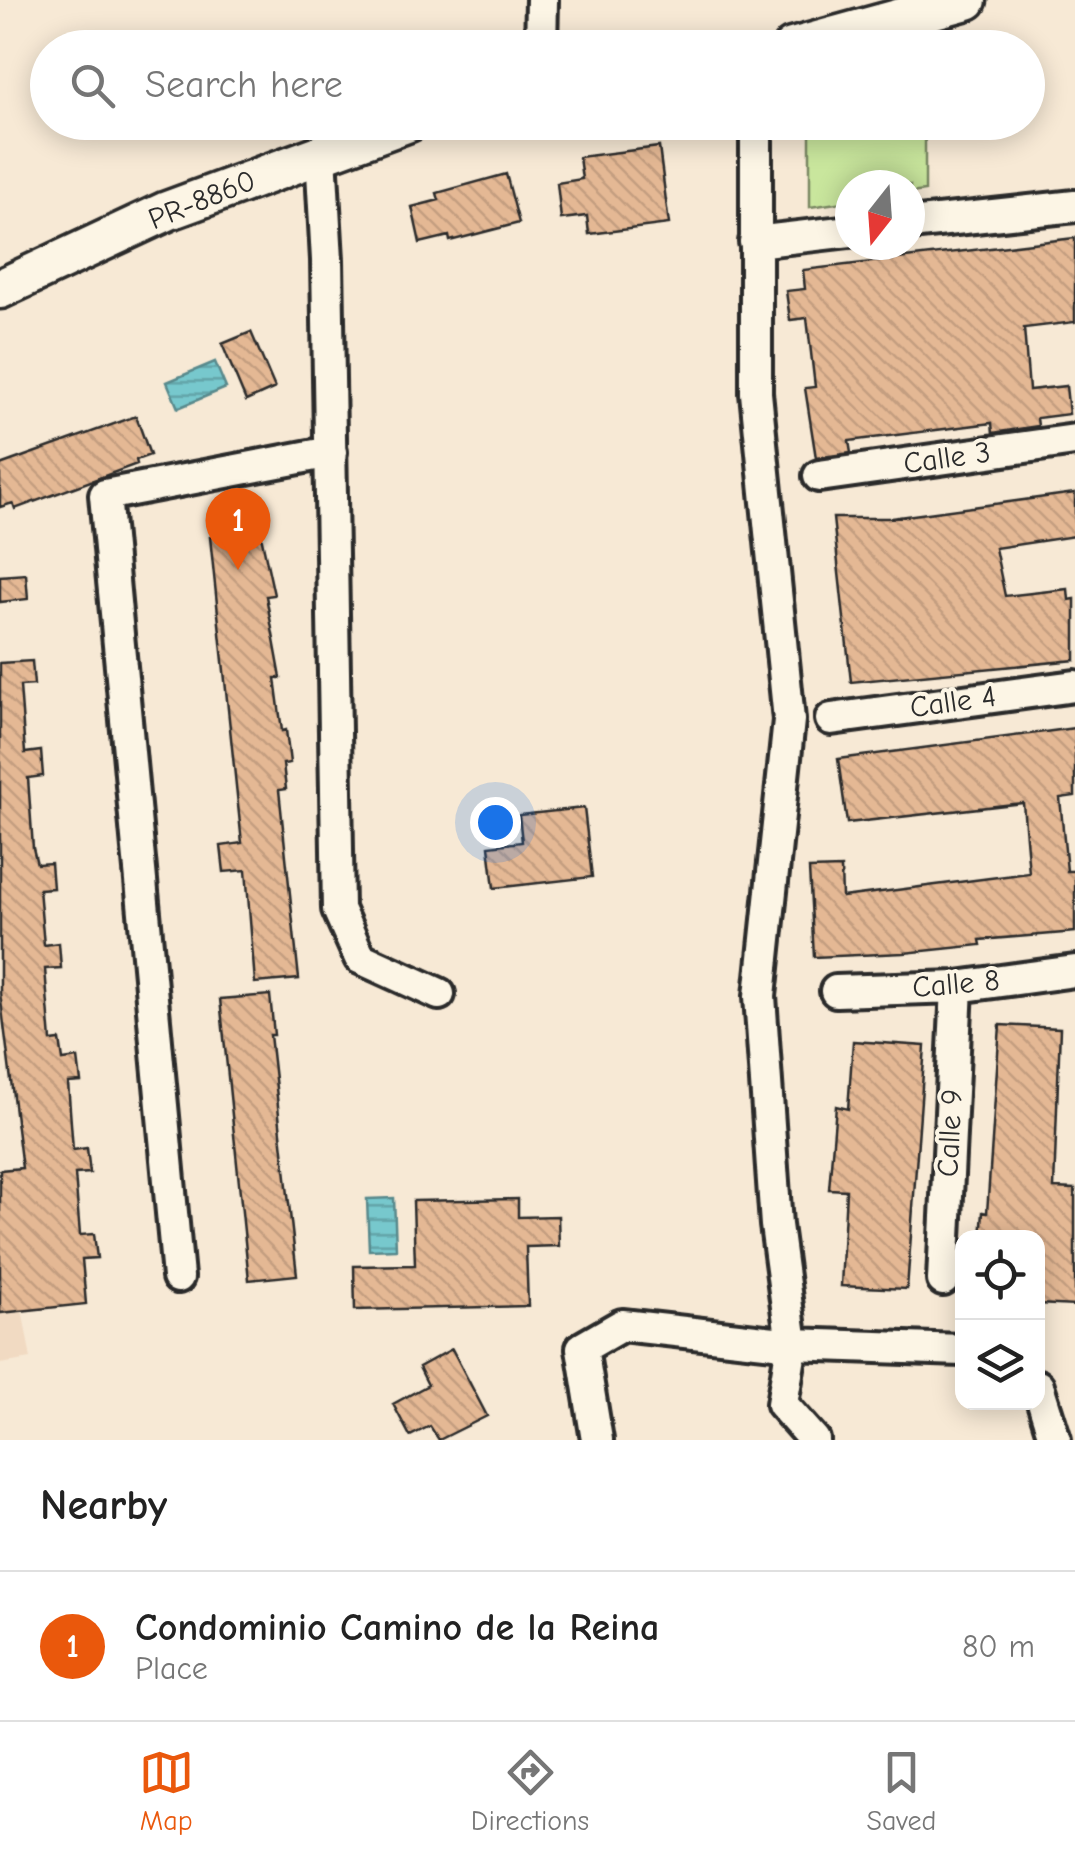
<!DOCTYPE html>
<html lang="en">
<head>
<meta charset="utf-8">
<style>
  body { margin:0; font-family:"Comic Neue",sans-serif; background:#f2f2f2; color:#222 }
  .controls { position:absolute; right:30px; bottom:30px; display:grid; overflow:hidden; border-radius:20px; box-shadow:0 5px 25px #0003 }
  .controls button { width:90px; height:90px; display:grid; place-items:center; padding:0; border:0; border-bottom:2px solid #e0e0e0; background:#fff; color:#222; font:50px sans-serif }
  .compass { position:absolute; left:835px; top:170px; width:90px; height:90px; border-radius:50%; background:#fff; box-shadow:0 5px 25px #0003; rotate:197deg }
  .you { position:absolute; left:495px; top:822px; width:35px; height:35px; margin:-25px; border:8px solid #fff; border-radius:50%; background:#1a73e8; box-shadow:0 0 0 15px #1a73e833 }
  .badge { display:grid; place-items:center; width:65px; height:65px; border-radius:50%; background:#ea580c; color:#fff; font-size:32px; font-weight:700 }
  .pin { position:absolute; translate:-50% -82px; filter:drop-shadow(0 2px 5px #0008) }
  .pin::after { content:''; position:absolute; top:52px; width:35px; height:30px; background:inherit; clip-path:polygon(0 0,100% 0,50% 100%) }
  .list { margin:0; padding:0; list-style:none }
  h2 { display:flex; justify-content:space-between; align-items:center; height:130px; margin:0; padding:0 40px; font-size:42px }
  h2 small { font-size:32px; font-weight:400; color:#767676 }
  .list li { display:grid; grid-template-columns:65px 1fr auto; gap:30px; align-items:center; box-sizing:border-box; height:150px; padding:0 40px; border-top:2px solid #e0e0e0 }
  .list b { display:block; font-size:38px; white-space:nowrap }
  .list p { margin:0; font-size:32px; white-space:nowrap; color:#767676 }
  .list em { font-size:32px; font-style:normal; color:#767676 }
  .icon { flex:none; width:55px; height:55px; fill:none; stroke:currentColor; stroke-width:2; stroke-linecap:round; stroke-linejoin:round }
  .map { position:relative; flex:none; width:1075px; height:1440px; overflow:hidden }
  .search { position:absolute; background:#fff; box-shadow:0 5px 25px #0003; left:30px; right:30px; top:30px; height:110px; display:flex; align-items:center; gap:25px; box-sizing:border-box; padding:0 35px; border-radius:55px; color:#767676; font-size:38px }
  .sheet { height:280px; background:#fff }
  nav { display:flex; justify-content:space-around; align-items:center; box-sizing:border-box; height:140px; border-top:2px solid #e0e0e0; background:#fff; font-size:28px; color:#767676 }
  nav a { display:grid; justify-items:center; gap:5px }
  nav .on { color:#ea580c }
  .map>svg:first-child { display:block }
</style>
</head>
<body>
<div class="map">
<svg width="1075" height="1440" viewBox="0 0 1075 1440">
  <defs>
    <pattern id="water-rules" width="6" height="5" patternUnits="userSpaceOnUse" patternTransform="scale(2.5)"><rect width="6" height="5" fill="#77c8cd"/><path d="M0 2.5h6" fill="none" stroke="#62a3a7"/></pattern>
    <pattern id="building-back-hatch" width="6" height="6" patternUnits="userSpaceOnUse" patternTransform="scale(2.5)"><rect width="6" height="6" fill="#e4b894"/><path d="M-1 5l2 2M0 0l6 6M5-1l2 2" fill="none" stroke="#c49e80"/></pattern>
  </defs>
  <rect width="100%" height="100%" fill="#f7e9d5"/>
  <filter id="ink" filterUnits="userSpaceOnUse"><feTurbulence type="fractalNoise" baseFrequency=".01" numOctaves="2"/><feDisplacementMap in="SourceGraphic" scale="20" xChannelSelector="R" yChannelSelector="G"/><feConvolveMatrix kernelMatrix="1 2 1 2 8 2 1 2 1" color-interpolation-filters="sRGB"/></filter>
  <g filter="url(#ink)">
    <path fill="#f1dac2" d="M0 1187 31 1359 0 1364Z"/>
    <path fill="#c9e69d" stroke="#7a8864" stroke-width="2.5" d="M810 123 925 126V191L910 193V185H850V201L810 207Z"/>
    <path fill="url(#water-rules)" stroke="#59898c" stroke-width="2.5" d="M215 362 226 388 178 408 167 382Z
      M394 1198 396 1249 369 1250 367 1199Z"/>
    <path fill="url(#building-back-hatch)" stroke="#2b2b2b" stroke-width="2.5" d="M659 147 669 224 589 234 587 216 561 219 557 183 582 179 579 157Z
      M506 174 519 223 450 241 449 236 420 243 412 207 439 200 437 193Z
      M1075 238V322L1024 328 1029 390 1066 386 1069 414 1037 418 1038 426 993 433 992 423 849 441 851 453 816 458 805 388 815 387 807 318 790 320 786 291 805 289 803 270Z
      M251 332 275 388 246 401 222 344Z
      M136 416 150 455 136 460 137 464 15 509 13 503 0 507V465Z
      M1075 493V536L995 548 1005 596 1068 589 1069 600 1075 599V660L851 682 833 518H891Z
      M260 531 274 595 266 596 281 678H275L282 731 286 730 290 763 283 764 286 789 279 790 299 979 255 983 246 870 224 872 221 846 242 843 210 537Z
      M26 574 28 599 0 602V576Z
      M32 661 34 685 20 686 25 753 41 751 43 776 28 778 33 848 37 864 51 863 53 888 39 889 44 945 59 943 61 968 45 969 51 1041 60 1040 63 1060 78 1058 81 1082 68 1083 73 1150 87 1148 90 1173 75 1174 80 1235 94 1234 97 1258 82 1259 86 1304 0 1313V1170L22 1168 0 993V663Z
      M1075 728V796L1060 798 1067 871H1075V932L980 940 981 945 904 953 814 957 809 869 841 868 842 897 1029 873 1023 803 847 823 838 759Z
      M584 808 592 877 494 888 489 846 522 842 519 815Z
      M270 995 274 1035H270L297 1275 249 1280 220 999Z
      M1000 1025 1060 1028 1054 1188 1075 1189V1306L1038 1304V1238H981L983 1212 987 1213Z
      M853 1041 925 1046 907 1289 841 1286 846 1190 829 1189 836 1106 848 1109Z
      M518 1199V1217L558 1216 559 1246 526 1247 528 1306 355 1310 354 1266 415 1265 413 1201Z
      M452 1349 487 1416 439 1440 430 1426 410 1436 393 1404 428 1385 419 1367Z"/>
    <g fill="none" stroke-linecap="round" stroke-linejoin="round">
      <defs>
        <path id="minor" d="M541 48 542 0
          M756 122V393L789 720 760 996 776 1225 792 1344 782 1404 814 1440
          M321 154 327 260 338 909 360 958 439 994
          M910 224 1075 206
          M755 242 850 231
          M819 476 1075 440
          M831 719 1075 686
          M836 991 957 987 1075 971
          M178 1277 105 495 331 452
          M943 1280 957 987
          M1038 1386 1055 1440
          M597 1440 582 1348 622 1325 792 1344 962 1350"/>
        <path id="tertiary" d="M792 48 967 0
          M0 289 167 211 409 122"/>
      </defs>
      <use href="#minor" stroke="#2b2b2b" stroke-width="38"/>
      <use href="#tertiary" stroke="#2b2b2b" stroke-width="45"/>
      <use href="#minor" stroke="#fcf5e5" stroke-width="30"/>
      <use href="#tertiary" stroke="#fcf5e5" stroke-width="38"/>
    </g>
  </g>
  <g text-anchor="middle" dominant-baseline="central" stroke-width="8" stroke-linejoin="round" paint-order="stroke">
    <g font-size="30" fill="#2b2b2b" stroke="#fcf5e5">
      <text transform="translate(202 200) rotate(-22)">PR-8860</text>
      <text transform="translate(947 458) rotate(-8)">Calle 3</text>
      <text transform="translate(953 702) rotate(-8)">Calle 4</text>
      <text transform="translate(956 984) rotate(-5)">Calle 8</text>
      <text transform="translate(950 1133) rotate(-87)">Calle 9</text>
    </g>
  </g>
</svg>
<div class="controls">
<button><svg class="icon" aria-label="locate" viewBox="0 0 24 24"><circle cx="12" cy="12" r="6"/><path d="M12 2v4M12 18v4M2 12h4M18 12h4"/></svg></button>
<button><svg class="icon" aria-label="layers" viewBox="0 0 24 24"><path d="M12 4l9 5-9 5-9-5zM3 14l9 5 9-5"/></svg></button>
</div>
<svg class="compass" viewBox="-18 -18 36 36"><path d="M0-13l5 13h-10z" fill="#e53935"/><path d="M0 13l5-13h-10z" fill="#767676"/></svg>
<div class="you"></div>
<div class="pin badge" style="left:238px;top:570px">1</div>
<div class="search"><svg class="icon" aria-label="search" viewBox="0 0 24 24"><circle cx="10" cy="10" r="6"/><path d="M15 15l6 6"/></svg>Search here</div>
</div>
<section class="sheet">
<h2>Nearby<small></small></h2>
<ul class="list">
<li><span class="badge">1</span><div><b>Condominio Camino de la Reina</b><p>Place</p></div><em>80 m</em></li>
</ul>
</section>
<nav>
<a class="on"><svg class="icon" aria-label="map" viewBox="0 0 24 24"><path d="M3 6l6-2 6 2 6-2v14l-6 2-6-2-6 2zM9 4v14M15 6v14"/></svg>Map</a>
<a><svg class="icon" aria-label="directions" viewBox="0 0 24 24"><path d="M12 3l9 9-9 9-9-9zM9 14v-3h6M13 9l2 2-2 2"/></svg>Directions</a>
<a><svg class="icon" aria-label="saved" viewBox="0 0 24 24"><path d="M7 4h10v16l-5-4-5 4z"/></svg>Saved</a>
</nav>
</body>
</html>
